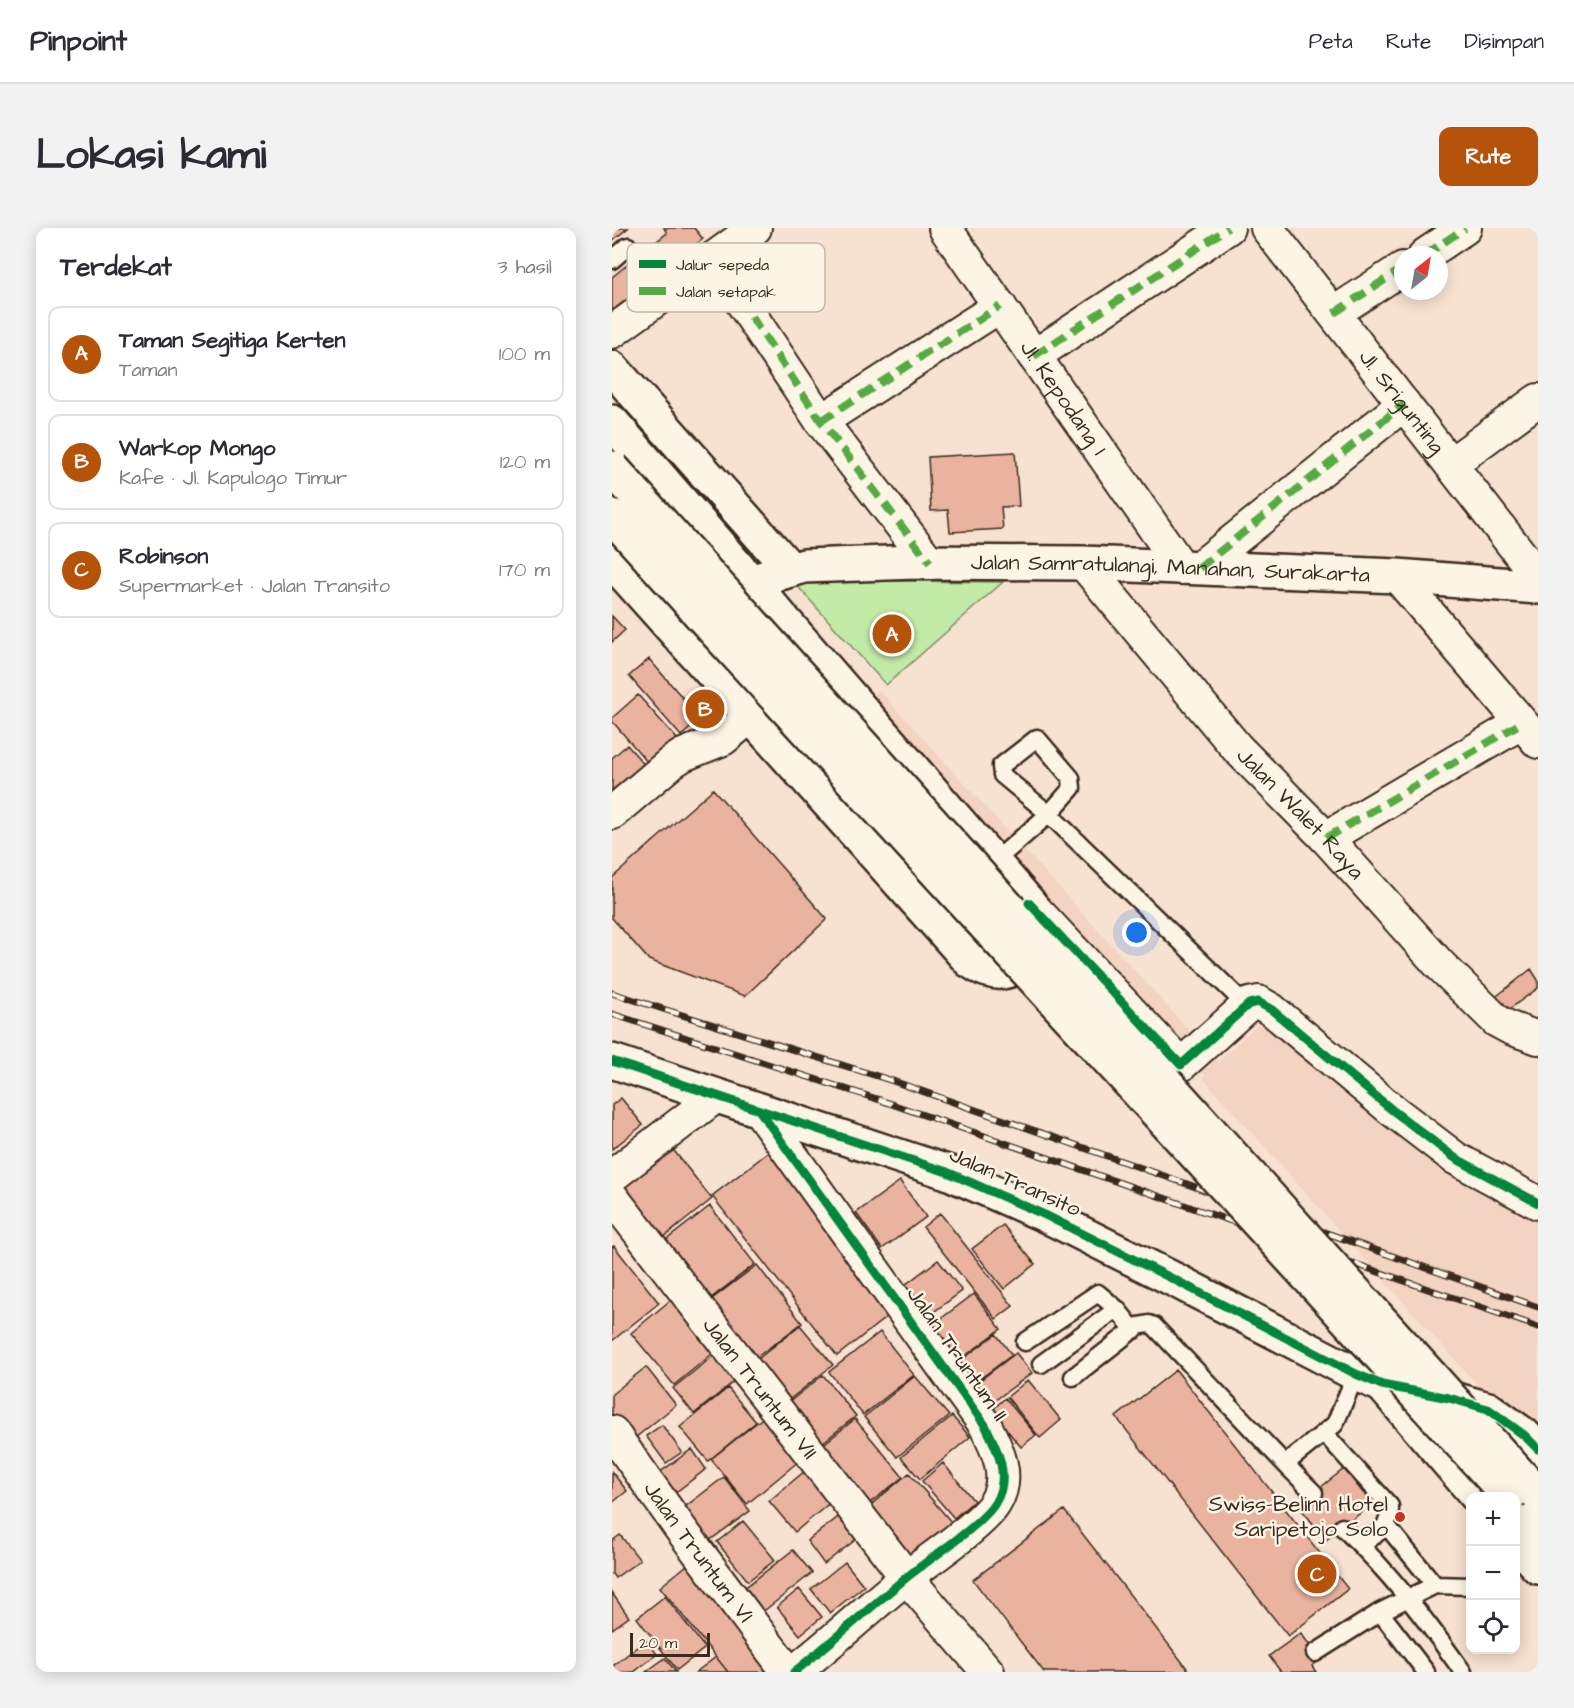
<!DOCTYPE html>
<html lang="id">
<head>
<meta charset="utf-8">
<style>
  body { margin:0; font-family:"Architects Daughter",sans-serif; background:#f2f2f3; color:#2b2b33 }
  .controls { position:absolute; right:18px; bottom:18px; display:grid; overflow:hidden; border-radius:12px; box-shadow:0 3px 15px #0003 }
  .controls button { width:54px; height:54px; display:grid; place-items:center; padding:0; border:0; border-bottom:2px solid #e1e1e2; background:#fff; color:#2b2b33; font:30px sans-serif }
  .compass { position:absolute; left:782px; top:18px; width:54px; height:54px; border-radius:50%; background:#fff; box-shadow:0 3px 15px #0003; rotate:31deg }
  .scale { position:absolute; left:18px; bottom:15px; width:80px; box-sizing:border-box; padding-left:6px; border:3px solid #3b2a1e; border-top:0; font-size:16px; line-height:21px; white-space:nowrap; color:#3b2a1e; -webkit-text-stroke:4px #fcf5e5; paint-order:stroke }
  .you { position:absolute; left:525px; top:705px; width:21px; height:21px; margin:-15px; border:4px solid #fff; border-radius:50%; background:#1a73e8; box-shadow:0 0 0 9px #1a73e833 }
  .badge { display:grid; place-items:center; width:39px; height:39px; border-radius:50%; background:#b45309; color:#fff; font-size:20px; font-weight:700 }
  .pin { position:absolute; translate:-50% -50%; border:3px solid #fff; box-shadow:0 2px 6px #0006 }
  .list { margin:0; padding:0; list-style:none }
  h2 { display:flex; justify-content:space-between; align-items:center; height:78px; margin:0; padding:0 24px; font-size:26px }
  h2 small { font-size:20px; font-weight:400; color:#7c7c81 }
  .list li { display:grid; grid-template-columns:39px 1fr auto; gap:18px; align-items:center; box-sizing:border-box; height:96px; margin:0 12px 12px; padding:0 12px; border:2px solid #e1e1e2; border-radius:12px }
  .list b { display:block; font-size:22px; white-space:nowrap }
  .list p { margin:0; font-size:20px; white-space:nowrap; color:#7c7c81 }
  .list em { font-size:20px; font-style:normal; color:#7c7c81 }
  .icon { flex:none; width:33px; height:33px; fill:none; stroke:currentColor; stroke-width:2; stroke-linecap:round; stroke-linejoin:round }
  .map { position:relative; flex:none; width:926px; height:1444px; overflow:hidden; border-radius:12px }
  header { display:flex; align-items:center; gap:36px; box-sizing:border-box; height:84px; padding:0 30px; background:#fff; border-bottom:2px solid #e1e1e2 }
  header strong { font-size:28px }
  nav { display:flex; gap:33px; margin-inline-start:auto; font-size:21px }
  .intro { display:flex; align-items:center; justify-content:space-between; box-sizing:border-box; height:144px; padding:0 36px }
  h1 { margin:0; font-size:42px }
  .button { padding:15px 27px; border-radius:12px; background:#b45309; color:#fff; font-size:21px; font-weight:700 }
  main { display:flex; gap:36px; padding:0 36px }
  aside { flex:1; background:#fff; border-radius:12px; box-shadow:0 3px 15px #0003 }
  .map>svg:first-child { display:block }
</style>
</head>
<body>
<header>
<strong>Pinpoint</strong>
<nav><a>Peta</a><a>Rute</a><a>Disimpan</a></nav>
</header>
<div class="intro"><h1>Lokasi kami</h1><a class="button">Rute</a></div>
<main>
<aside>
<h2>Terdekat<small>3 hasil</small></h2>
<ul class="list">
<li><span class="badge">A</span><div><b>Taman Segitiga Kerten</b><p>Taman</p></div><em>100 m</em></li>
<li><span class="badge">B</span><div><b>Warkop Mongo</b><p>Kafe · Jl. Kapulogo Timur</p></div><em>120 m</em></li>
<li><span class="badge">C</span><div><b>Robinson</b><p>Supermarket · Jalan Transito</p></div><em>170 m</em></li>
</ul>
</aside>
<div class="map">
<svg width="926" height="1444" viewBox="0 0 926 1444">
  <rect width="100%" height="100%" fill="#f7e1d0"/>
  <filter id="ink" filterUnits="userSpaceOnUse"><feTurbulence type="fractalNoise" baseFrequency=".0167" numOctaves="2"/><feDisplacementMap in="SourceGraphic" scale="12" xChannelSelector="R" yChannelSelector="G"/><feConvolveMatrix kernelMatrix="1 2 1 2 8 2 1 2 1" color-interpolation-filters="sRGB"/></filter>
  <g filter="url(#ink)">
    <path fill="#f3d3c2" d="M267 462 606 834 654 788 926 988V1201L905 1180 869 1161 591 850 593 847 253 473Z"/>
    <path fill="#c2eba7" stroke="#7e8a62" stroke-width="1.5" d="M180 352 391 354 274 457Z"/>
    <path fill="#eab3a0" stroke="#3b2a1e" stroke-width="1.5" d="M0 0H16L0 13Z
      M52 0H82L91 11 0 83V49L55 5Z
      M403 224 407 278 389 279 391 301 338 304 336 282 319 283 316 229Z
      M0 388 13 402 0 414Z
      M37 431 89 491 69 508 17 448Z
      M26 467 66 512 37 536 0 493V490Z
      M15 517 37 542 0 573V530Z
      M101 561 215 691 133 768 37 732 0 690V650Z
      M919 741 926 752V760L892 785 881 771Z
      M9 870 31 897 0 921V877Z
      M59 919 100 971 51 1010 10 957Z
      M158 923 282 1083 225 1128 100 968Z
      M288 953 314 989 270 1021 244 985Z
      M98 978 143 1036 94 1074 49 1016Z
      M328 985 401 1078 384 1091 311 999Z
      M391 997 423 1036 392 1061 360 1021Z
      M2 1018 47 1075 0 1113V1019Z
      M326 1032 350 1063 308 1094 285 1063Z
      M145 1037 190 1095 141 1132 96 1074Z
      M67 1065 110 1118 62 1157 19 1105Z
      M362 1066 389 1101 345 1134 319 1098Z
      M188 1097 221 1137 178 1171 146 1131Z
      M268 1104 302 1147 251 1187 217 1144Z
      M384 1106 400 1127 358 1158 343 1137Z
      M109 1122 130 1147 82 1186 61 1160Z
      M404 1125 420 1145 378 1176 363 1156Z
      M34 1139 64 1177 18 1214 0 1191V1166Z
      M564 1142 736 1361 676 1408 504 1189Z
      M211 1147 244 1188 200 1223 167 1182Z
      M303 1148 337 1188 285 1229 252 1189Z
      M416 1152 449 1192 428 1210 395 1169Z
      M116 1160 144 1194 96 1233 68 1199Z
      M393 1170 424 1207 409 1219 379 1183Z
      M158 1184 193 1228 135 1276 99 1231Z
      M340 1188 358 1209 308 1251 289 1229Z
      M243 1191 291 1249 250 1281 203 1223Z
      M50 1197 70 1224 54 1235 34 1208Z
      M80 1221 94 1241 55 1271 40 1250Z
      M331 1235 362 1273 342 1290 310 1253Z
      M732 1241 760 1276 714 1312 686 1277Z
      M194 1242 220 1273 183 1304 157 1273Z
      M0 1244 15 1263 0 1275Z
      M297 1245 340 1295 293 1333 254 1281Z
      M112 1249 138 1283 90 1318 65 1285Z
      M238 1280 255 1303 212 1336 195 1313Z
      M452 1282 578 1444H432L361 1352Z
      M131 1293 163 1332 136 1353 105 1314Z
      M8 1307 28 1332 3 1350 0 1346V1313Z
      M181 1322 200 1345 148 1386 130 1362Z
      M233 1334 252 1358 218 1385 199 1361Z
      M75 1337 158 1439 152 1444H116L48 1359Z
      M187 1361 210 1389 188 1407 165 1379Z
      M0 1365 17 1389 0 1401Z
      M53 1368 93 1420 65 1442 25 1390Z
      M689 1405 708 1432 700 1438 704 1444H669L657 1428Z
      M34 1412 45 1426 22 1444H5L1 1438Z
      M104 1429 116 1444H84Z
      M53 1430 64 1444H34Z"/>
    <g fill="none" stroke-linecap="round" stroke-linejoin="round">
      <defs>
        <path id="lane" d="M0 32 16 18
          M382 634 437 586 460 560 459 550 425 510 389 538 390 547 437 586 635 778
          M413 1114 486 1065 505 1081 522 1102
          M429 1136 505 1081
          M461 1149 526 1098 537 1096 542 1098 673 1236 723 1196 744 1146
          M713 1206 778 1278C779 1299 765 1305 750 1317
          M673 1236 702 1265
          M774 1297 823 1357
          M730 1299C777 1343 814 1392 851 1444
          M768 1384 814 1444
          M703 1425 768 1384 823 1357 858 1358"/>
        <g id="street">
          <path id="s1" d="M333 0 570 340"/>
          <path id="s2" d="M655 0 926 349"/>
          <path d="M813 27 853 0"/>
          <path d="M101 31 209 193 318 335"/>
          <path d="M722 85 791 40"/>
          <path d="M0 104 143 0"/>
          <path d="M422 128 616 0"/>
          <path d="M209 193 388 78"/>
          <path d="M839 236 926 172"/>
          <path id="s3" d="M471 335 625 520 714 610 827 736 885 793 898 800 926 810"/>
          <path d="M587 340 792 176"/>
          <path d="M785 348 926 514"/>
          <path d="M0 585 60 534 71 527 111 511 139 488"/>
          <path d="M714 610 909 495"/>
          <path d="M417 675 569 837 637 776 646 774 660 782 779 881 843 930 926 975"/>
          <path d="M147 882 373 1197C386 1222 399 1249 383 1275 371 1296 316 1332 295 1349 257 1380 220 1414 182 1444"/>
          <path d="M0 948 104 868"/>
          <path id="s4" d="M0 969 295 1350 376 1444"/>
          <path id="s5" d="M0 1204 68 1300 176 1444"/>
        </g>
        <g id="secondary">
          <path d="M0 140 178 341"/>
          <path id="s6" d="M138 354 192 338 303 334 471 335 785 348 926 359"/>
          <path d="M0 833 335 944 433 987 563 1052 744 1146 770 1157 837 1170 876 1181 912 1207 926 1221"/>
          <path d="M770 1157 865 1268"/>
          <path d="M903 1314 926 1339"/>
        </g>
        <path id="primary" d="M0 194 417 675C419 682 423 692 423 699 423 706 419 715 416 721 403 750 381 749 358 733L0 333"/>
        <path id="highway" d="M903 1275 926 1300"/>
      </defs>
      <use href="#lane" stroke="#3b2a1e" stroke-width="21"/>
      <use href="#street" stroke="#3b2a1e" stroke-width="36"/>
      <use href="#secondary" stroke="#3b2a1e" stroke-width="38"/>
      <use href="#primary" stroke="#3b2a1e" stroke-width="38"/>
      <use href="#highway" stroke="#3b2a1e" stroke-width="38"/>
      <use href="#lane" stroke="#fcf5e5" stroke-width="16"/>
      <use href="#street" stroke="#fcf5e5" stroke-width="32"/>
      <use href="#secondary" stroke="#fcf5e5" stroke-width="33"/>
      <use href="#primary" stroke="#fcf5e5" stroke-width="33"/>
      <use href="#highway" stroke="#fcf5e5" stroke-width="33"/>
      <defs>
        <path id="rail" d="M0 765 281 853 926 1079
          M0 786 268 872 926 1099"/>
      </defs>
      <use href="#rail" stroke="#3b2a1e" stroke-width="7"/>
      <use href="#rail" stroke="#fcf5e5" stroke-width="4.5" stroke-dasharray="14" stroke-linecap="butt"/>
      <defs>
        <path id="primary-bridge" d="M0 240 926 1267"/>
        <path id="highway-bridge" d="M0 288 106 406 897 1268"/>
      </defs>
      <use href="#primary-bridge" stroke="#3b2a1e" stroke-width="38" stroke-linecap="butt"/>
      <use href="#highway-bridge" stroke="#3b2a1e" stroke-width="38" stroke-linecap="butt"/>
      <use href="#primary-bridge" stroke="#fcf5e5" stroke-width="33"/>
      <use href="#highway-bridge" stroke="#fcf5e5" stroke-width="33"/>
      <path stroke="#55ab43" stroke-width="8" stroke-dasharray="15 8" stroke-linecap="butt" d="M813 27 853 0
        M101 31 209 193 318 335
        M722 85 791 40
        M422 128 616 0
        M209 193 388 78
        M587 340 792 176
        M714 610 909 495"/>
      <defs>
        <path id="cycleway" d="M417 675 569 837 637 776 646 774 660 782 779 881 843 930 926 975
          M0 833 335 944 433 987 563 1052 744 1146 770 1157 837 1170 876 1181 912 1207 926 1221
          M147 882 373 1197C386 1222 399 1249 383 1275 371 1296 316 1332 295 1349 257 1380 220 1414 182 1444"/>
      </defs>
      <use href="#cycleway" stroke="#fcf5e5" stroke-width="13"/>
      <use href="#cycleway" stroke="#00873e" stroke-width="9"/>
    </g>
  </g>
  <circle fill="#c8321e" stroke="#fcf5e5" stroke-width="2" cx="788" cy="1289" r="6"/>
  <g text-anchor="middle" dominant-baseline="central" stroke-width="5" stroke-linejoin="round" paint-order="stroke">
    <g font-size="22" fill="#3b2a1e" stroke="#fcf5e5">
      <text stroke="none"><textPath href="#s1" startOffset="207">Jl. Kepodang 1</textPath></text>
      <text stroke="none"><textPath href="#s2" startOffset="220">Jl. Srigunting</textPath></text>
      <text stroke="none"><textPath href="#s6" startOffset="423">Jalan Samratulangi, Manahan, Surakarta</textPath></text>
      <text stroke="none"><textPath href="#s3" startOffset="332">Jalan Walet Raya</textPath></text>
      <text transform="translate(403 954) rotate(24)">Jalan Transito</text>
      <text transform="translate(345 1126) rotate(55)">Jalan Truntum II</text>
      <text stroke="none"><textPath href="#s4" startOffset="242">Jalan Truntum VII</textPath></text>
      <text stroke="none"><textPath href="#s5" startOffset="148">Jalan Truntum VI</textPath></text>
    </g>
    <g font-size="22" fill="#3b2a1e" stroke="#fcf5e5" text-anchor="end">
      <text x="776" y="1276">Swiss-Belinn Hotel<tspan x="776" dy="25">Saripetojo Solo</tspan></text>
    </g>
  </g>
  <rect x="15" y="15" width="198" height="69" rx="9" fill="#fcf5e5" stroke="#c2b8a9" stroke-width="1.5"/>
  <rect x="27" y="32" width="27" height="8" fill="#00873e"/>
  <rect x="27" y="59" width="27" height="8" fill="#55ab43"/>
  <g font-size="16" fill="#3b2a1e">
    <text x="64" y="42">Jalur sepeda</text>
    <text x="64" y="69">Jalan setapak</text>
  </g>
</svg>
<div class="controls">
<button>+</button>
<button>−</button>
<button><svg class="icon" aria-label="locate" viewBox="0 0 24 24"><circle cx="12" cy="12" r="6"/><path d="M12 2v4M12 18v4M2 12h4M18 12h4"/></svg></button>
</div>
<svg class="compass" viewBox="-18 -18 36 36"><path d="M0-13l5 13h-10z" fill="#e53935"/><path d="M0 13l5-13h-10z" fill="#7c7c81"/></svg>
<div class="scale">20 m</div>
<div class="you"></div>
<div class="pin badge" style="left:280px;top:406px">A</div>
<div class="pin badge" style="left:93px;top:481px">B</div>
<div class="pin badge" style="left:705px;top:1346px">C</div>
</div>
</main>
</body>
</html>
